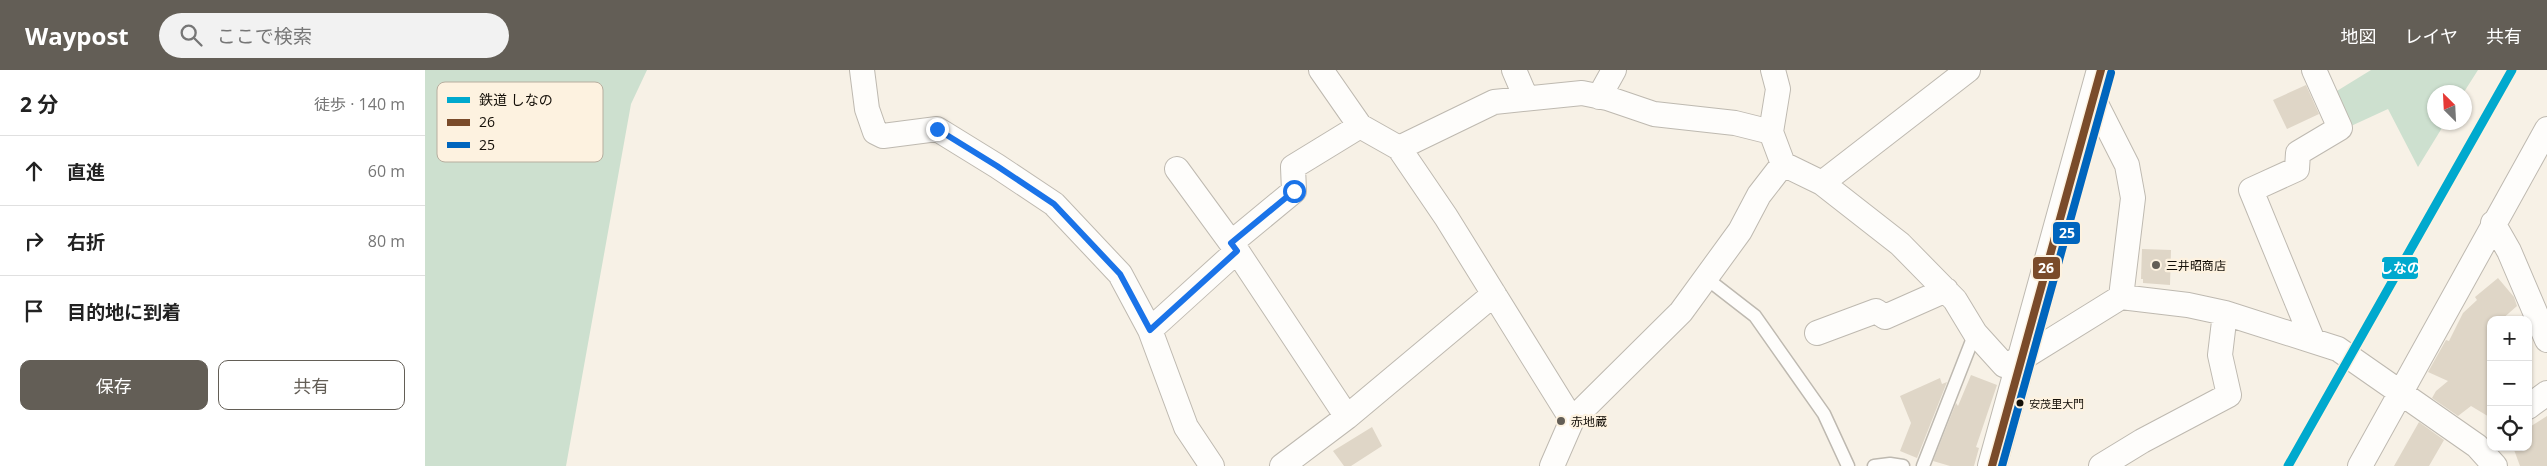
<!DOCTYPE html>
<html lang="ja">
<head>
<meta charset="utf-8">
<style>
  body { margin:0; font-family:"Open Sans","Noto Sans JP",sans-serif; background:#f2f2f2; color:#222 }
  .controls { position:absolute; right:15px; bottom:15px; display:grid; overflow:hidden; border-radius:10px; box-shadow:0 1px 4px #0004 }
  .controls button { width:45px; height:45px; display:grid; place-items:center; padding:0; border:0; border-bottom:1px solid #e0e0e0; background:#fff; color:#222; font:25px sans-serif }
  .compass { position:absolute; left:2002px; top:15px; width:45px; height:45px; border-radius:50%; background:#fff; box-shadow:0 1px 4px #0004; rotate:336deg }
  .stop { position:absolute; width:15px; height:15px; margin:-11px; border:4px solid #1a73e8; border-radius:50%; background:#fff }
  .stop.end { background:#1a73e8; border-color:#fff; box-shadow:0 1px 5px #0008 }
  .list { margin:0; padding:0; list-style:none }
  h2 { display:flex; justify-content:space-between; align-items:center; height:65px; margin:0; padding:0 20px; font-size:21px }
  h2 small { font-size:16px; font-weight:400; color:#767676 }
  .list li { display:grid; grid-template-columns:32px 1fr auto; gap:15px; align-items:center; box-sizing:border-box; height:70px; padding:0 20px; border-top:1px solid #e0e0e0 }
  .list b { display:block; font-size:19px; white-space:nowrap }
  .list em { font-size:16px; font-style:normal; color:#767676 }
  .actions { display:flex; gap:10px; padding:15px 20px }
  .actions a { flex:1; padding:11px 0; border:1px solid #635e56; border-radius:10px; text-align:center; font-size:18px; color:#635e56 }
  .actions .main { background:#635e56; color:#fff }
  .icon { flex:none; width:28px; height:28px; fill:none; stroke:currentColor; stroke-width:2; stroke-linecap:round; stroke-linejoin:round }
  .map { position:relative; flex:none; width:2122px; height:396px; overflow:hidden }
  header { display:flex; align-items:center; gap:30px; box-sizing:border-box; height:70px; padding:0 25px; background:#635e56; color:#fff }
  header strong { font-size:24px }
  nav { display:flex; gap:28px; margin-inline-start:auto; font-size:18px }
  .search { width:350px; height:45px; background:#f2f2f2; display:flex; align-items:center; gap:12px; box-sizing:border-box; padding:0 18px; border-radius:28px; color:#767676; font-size:19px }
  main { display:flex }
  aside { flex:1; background:#fff }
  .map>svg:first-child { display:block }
</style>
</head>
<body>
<header>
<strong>Waypost</strong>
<div class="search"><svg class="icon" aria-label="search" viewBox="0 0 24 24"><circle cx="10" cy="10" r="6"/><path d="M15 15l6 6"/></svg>ここで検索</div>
<nav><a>地図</a><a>レイヤ</a><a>共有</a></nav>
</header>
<main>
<aside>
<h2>2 分<small>徒歩 · 140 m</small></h2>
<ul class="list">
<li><svg class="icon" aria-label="ahead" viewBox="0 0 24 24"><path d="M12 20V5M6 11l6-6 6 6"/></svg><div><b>直進</b></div><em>60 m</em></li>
<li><svg class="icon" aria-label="right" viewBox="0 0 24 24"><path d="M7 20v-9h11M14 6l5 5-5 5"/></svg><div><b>右折</b></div><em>80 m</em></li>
<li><svg class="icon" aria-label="arrive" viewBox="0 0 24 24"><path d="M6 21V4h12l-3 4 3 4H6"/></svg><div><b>目的地に到着</b></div></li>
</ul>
<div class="actions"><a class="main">保存</a><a>共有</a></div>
</aside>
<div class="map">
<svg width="2122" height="396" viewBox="0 0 2122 396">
  <rect width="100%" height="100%" fill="#f7f1e6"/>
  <path fill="#cde0cf" d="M0 0H222L206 34 141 396H0Z
    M1946 0H2053L2039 22H2010V52L2020 53 1993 97 1963 39 1926 56 1907 24Z"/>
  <path fill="#dfd6c7" d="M1881 15 1894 44 1862 59 1848 30Z
    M1717 179 1746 180 1745 215 1718 213V209H1716Z
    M2073 208 2089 227 2092 236 2076 250H2066V348L2046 336 2033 346 2007 328 2011 321 2023 311 2003 302 2021 270 2024 271 2038 243 2052 230 2050 227Z
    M1546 305 1572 315 1551 377 1554 378 1549 396H1525L1508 391 1531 333 1533 336Z
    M1515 308 1517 314 1522 312 1492 388 1475 381 1486 353 1475 326Z
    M2122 346V396H2095L2088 377H2103V358Z
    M1994 352 2019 370 2004 396H1969Z
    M947 357 957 376 926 396H919L908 381Z"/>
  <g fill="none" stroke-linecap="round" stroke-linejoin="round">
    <defs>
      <path id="service" d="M1281 208 1330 246 1399 344 1423 396
        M1449 396 1465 394 1478 396
        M1498 396 1550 263"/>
      <path id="minor" d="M437 0 442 39 450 62 458 66 512 59 572 96 629 134 695 204 725 260 761 357 787 396
        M896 0 935 56 974 78 1021 147 1147 350
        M1089 0 1101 28
        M1348 0 1353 19 1346 62 1358 94 1397 113 1475 174 1530 230 1550 263 1579 295 1596 289 1696 227 1763 235 1800 243 1913 279 2052 376 2070 396
        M1174 27 1189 0
        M1668 28 1702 95 1708 128 1696 227
        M974 78 1069 32 1157 23 1182 28 1229 44 1310 53 1346 62
        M752 99 812 181 922 347
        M1397 113 1543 0
        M2068 153 2084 181 2122 270
        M806 173 869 121 868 97 935 56
        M725 260 812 181
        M1392 263 1451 241 1460 247 1521 220
        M1888 271 1826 120 1872 99 1873 83 1915 58 1889 0
        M2103 337 2122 323
        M857 396 922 347 1069 224
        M1127 396 1147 350 1256 242 1315 161 1334 125 1358 94
        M1676 396 1717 371 1804 325 1795 285 1800 243
        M1935 396 2122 59"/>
      <path id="trunk" d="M1567 396 1676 0"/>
    </defs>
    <use href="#service" stroke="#beb9b0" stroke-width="15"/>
    <use href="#minor" stroke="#beb9b0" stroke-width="26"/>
    <use href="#trunk" stroke="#beb9b0" stroke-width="30"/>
    <use href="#service" stroke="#fefdfb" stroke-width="12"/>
    <use href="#minor" stroke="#fefdfb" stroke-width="24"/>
    <use href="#trunk" stroke="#fefdfb" stroke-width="28"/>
    <defs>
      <path id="bus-1" d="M1567 396 1676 0"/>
      <path id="bus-2" d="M1577 396 1686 3"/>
    </defs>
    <use href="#bus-1" stroke="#fdf2e0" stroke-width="11"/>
    <use href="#bus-2" stroke="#fdf2e0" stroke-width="11"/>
    <use href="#bus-1" stroke="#7a4b2a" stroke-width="8"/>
    <use href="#bus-2" stroke="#0065bd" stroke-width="8"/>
    <defs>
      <path id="rail-1" d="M1863 396 2087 0"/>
    </defs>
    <use href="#rail-1" stroke="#fdf2e0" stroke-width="12"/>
    <use href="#rail-1" stroke="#00a9ce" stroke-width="9"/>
  </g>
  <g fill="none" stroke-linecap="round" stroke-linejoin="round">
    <path stroke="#1a73e8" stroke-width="6" d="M512 59 572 96 629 134 695 204 725 260 812 181 806 173 869 121"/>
  </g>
  <g fill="#635e56" stroke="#fdf2e0" stroke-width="2">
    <circle cx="1731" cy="195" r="5"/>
    <circle cx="1136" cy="351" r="5"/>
  </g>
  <circle fill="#140f08" stroke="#fdf2e0" stroke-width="2" cx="1595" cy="333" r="4.5"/>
  <g text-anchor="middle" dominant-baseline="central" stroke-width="4.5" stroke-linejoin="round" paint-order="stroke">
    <g font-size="11" fill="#140f08" stroke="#fdf2e0" text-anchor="start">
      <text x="1604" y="333">安茂里大門</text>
    </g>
    <g font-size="12" fill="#140f08" stroke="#fdf2e0" text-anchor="start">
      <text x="1741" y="195">三井昭商店</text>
      <text x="1146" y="351">赤地蔵</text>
    </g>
  </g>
  <rect x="12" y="12" width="166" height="80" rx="8" fill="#fdf2e0" stroke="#b7ae9f" stroke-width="1"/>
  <rect x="22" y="27" width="23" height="6" fill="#00a9ce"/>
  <rect x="22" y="49" width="23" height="7" fill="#7a4b2a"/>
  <rect x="22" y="72" width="23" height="6" fill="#0065bd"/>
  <g font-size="14" fill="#140f08">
    <text x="54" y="35">鉄道 しなの</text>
    <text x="54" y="57">26</text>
    <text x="54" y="80">25</text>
  </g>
  <g stroke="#fdf2e0" stroke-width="2">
    <rect x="1627" y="151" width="29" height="24" rx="5" fill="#0065bd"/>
    <rect x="1607" y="186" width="29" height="24" rx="5" fill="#7a4b2a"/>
    <rect x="1956" y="186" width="38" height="24" rx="5" fill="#00a9ce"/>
  </g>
  <g font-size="14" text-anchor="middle" font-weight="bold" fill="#fff">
    <text x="1642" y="168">25</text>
    <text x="1621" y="203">26</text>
    <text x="1975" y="203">しなの</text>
  </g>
</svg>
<div class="controls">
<button>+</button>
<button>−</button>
<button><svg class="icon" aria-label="locate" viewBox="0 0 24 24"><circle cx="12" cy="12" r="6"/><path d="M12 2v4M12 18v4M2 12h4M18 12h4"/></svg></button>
</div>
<svg class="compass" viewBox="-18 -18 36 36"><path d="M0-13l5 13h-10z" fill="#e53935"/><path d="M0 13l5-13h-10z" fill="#767676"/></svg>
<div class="stop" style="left:869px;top:121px"></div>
<div class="stop end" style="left:512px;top:59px"></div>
</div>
</main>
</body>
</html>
